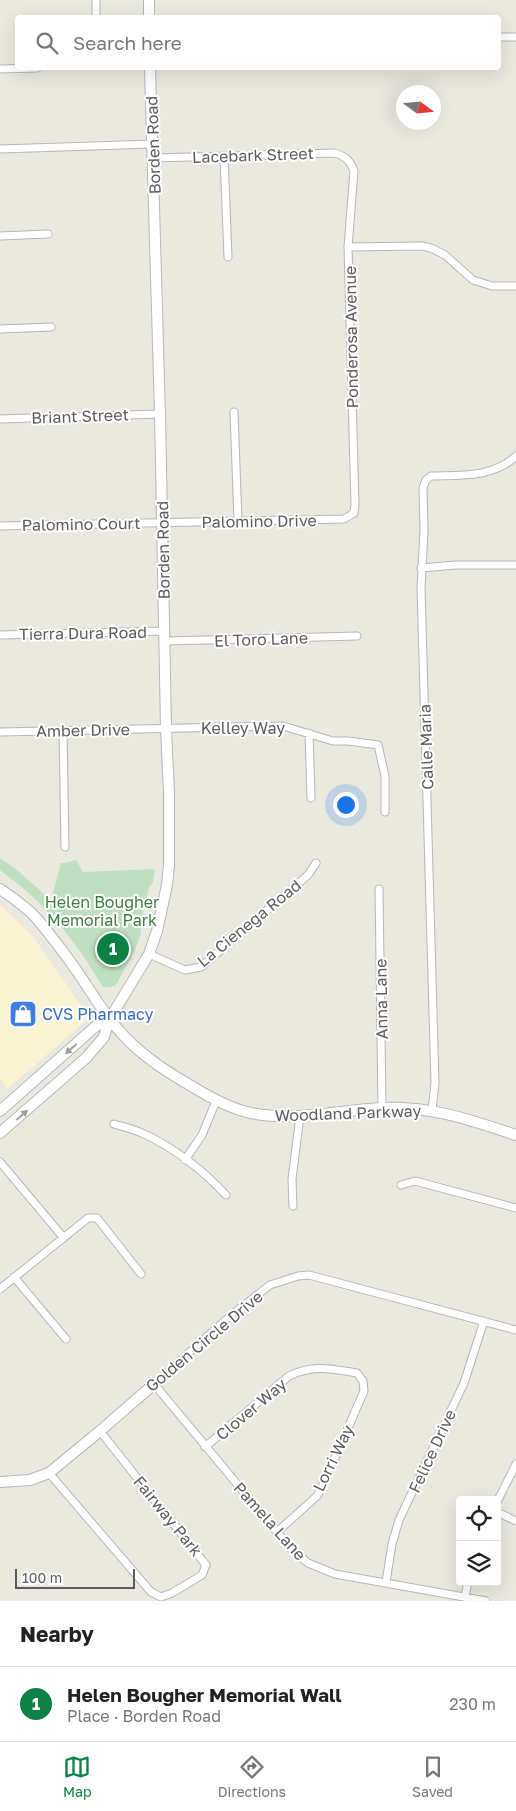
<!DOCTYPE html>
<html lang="en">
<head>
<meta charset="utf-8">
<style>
  body { margin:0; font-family:"Golos Text",sans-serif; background:#f6f6f6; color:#222 }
  .controls { position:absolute; right:15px; bottom:15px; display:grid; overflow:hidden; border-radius:5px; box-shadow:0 5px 20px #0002 }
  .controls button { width:45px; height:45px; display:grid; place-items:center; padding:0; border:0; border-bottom:1px solid #e0e0e0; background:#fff; color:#222; font:25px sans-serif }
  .compass { position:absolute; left:396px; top:85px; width:45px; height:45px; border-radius:50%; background:#fff; box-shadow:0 5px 20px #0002; rotate:105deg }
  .scale { position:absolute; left:15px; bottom:12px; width:120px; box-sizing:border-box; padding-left:5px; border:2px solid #595b5f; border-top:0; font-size:14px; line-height:18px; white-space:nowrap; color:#595b5f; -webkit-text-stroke:4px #fff; paint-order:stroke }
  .you { position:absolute; left:345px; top:804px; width:18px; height:18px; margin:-12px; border:4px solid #fff; border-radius:50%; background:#1a73e8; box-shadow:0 0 0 8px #1a73e833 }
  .badge { display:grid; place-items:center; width:32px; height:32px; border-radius:50%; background:#0b8043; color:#fff; font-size:16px; font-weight:700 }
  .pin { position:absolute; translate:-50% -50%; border:2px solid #fff; box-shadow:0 1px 5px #0006 }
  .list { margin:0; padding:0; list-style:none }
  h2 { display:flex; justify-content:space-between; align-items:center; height:65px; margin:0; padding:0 20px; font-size:21px }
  h2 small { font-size:16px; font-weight:400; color:#767676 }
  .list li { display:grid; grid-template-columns:32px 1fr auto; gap:15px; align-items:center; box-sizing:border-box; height:75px; padding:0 20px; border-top:1px solid #e0e0e0 }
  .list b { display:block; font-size:19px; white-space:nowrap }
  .list p { margin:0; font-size:16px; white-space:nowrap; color:#767676 }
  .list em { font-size:16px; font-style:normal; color:#767676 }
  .icon { flex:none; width:28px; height:28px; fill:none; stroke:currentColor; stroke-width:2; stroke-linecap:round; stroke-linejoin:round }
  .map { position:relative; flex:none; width:516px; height:1601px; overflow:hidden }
  .search { position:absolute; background:#fff; box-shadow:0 5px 20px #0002; left:15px; right:15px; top:15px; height:55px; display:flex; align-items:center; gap:12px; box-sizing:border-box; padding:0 18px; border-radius:5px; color:#767676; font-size:19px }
  .sheet { height:140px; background:#fff }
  nav { display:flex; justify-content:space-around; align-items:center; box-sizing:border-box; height:70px; border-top:1px solid #e0e0e0; background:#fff; font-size:14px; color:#767676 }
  nav a { display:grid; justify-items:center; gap:2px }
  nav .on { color:#0b8043 }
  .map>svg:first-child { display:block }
</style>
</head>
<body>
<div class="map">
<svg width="516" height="1601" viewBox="0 0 516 1601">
  <rect width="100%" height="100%" fill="#eae9e0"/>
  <path fill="#faf4d5" d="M0 905 31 934 88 1015V1019L7 1089 0 1079Z"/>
  <path fill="#bee0c0" d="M0 858 17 870 51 900 61 863H66L76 860 83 872 155 869 153 882 149 887 140 926 141 933 135 950 116 985 110 987H103C73 937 47 905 0 870Z"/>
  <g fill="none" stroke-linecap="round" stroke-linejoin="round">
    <defs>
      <path id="street" d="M96 0V18
        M498 37H516
        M0 69 37 68
        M0 149 153 144
        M224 156 228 257
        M0 236 48 234
        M348 247 422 246 431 248 445 255 473 280 492 286H516
        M0 329 51 327
        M234 412 238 521
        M0 419 160 414
        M0 526 344 519 354 513 355 505 348 247 354 171C350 160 345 156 334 153L153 158
        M421 568 456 565H516
        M0 635 165 631
        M165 641 357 636
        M63 730 65 847
        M0 732 283 726 333 741H348L378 745 385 776V812
        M309 733 311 798
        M379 889 382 1108
        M149 954 185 970 201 967 308 875 316 863
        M432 1110 435 1083 421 588 424 530 423 488 426 480 431 476C460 475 493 478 516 456
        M114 1124C124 1127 134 1129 144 1134 173 1147 204 1171 226 1195
        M185 1160 202 1135 216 1101
        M0 1162 63 1237
        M401 1185 415 1181 516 1208
        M293 1206 292 1179 300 1116
        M14 1277 66 1339
        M0 1289 88 1218H97L141 1274
        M205 1447 289 1376C313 1364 332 1369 357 1373L363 1381 364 1391 324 1483 317 1496 277 1532
        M49 1473 151 1592 161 1597 172 1593 202 1575 206 1565 100 1431
        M497 1502 516 1464
        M497 1512 516 1521
        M386 1582 392 1544 399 1520 464 1383 484 1321
        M465 1597 468 1582
        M486 1601 335 1574 308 1563 292 1550 154 1384 229 1317 270 1285 298 1276 309 1275 516 1330"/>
      <path id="secondary" d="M149 0V18
        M0 889C13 898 27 907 38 920 53 938 68 958 81 977 95 998 108 1020 126 1038 145 1058 169 1073 193 1087 211 1098 231 1109 251 1113 296 1122 339 1110 383 1108 432 1106 470 1120 516 1135
        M0 1111 96 1026 109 1020
        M0 1133 86 1058 104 1037 109 1020 149 954 157 931 167 885 169 865V793L166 728 160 414 150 68
        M0 1482 30 1480 49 1473 100 1431 154 1384"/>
    </defs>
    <use href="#street" stroke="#b3b5b9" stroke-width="9"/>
    <use href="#secondary" stroke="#b4b6bb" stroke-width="12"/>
    <use href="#street" stroke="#fff" stroke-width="7"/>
    <use href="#secondary" stroke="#fff" stroke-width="10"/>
  </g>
  <defs><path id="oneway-solid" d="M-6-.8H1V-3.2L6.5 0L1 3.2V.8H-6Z" transform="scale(1.25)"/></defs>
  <g fill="#9b9d9f">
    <use href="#oneway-solid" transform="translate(71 1049) rotate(139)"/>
    <use href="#oneway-solid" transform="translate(22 1115) rotate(-41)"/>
  </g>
  <defs>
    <symbol id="shop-square" viewBox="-11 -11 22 22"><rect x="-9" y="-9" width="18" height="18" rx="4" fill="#3f7fe0" stroke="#fff"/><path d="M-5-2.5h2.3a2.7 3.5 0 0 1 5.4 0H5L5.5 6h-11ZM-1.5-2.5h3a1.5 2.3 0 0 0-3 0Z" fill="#fff"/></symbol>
  </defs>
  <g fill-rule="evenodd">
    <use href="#shop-square" x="7" y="998" width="32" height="32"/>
  </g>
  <g text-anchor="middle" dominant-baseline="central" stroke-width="4" stroke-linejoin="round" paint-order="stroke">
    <g font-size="16" fill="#595b5f" stroke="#fff">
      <text transform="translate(153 145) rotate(-92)">Borden Road</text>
      <text transform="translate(253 155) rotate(-2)">Lacebark Street</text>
      <text transform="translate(351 337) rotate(-91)">Ponderosa Avenue</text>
      <text transform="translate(80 416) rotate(-2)">Briant Street</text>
      <text transform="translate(259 521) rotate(-1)">Palomino Drive</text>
      <text transform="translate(81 524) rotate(-1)">Palomino Court</text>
      <text transform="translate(163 550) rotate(-91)">Borden Road</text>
      <text transform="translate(83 633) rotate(-1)">Tierra Dura Road</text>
      <text transform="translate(261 639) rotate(-2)">El Toro Lane</text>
      <text x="243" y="728">Kelley Way</text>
      <text transform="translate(83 730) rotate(-1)">Amber Drive</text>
      <text transform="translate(426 747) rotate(-92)">Calle Maria</text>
      <text transform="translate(249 923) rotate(-39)">La Cienega Road</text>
      <text transform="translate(381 999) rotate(-91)">Anna Lane</text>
      <text transform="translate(348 1113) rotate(-2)">Woodland Parkway</text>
      <text transform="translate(204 1341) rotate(-40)">Golden Circle Drive</text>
      <text transform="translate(251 1409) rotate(-40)">Clover Way</text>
      <text transform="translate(432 1451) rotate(-65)">Felice Drive</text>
      <text transform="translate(333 1458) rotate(-64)">Lorri Way</text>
      <text transform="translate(168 1516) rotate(51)">Fairway Park</text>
      <text transform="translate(270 1521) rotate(48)">Pamela Lane</text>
    </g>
    <g font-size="16" fill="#3b7c42" stroke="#fff">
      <text x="102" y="902">Helen Bougher<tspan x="102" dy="18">Memorial Park</tspan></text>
    </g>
    <g font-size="16" fill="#366cbe" stroke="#fff" text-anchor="start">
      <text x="42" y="1014">CVS Pharmacy</text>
    </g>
  </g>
</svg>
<div class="controls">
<button><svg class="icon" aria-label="locate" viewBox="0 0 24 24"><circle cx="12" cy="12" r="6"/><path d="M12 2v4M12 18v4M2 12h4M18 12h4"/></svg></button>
<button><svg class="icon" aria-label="layers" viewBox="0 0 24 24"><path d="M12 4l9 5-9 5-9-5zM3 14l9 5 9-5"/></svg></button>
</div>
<svg class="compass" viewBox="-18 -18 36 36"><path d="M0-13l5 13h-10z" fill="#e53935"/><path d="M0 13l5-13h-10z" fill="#767676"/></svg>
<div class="scale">100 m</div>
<div class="you"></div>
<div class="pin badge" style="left:113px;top:949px">1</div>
<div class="search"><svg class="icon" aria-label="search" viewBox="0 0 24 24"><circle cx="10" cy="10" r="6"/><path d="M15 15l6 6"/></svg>Search here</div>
</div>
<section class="sheet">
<h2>Nearby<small></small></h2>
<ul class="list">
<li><span class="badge">1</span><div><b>Helen Bougher Memorial Wall</b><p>Place · Borden Road</p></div><em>230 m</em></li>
</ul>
</section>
<nav>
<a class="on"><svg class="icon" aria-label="map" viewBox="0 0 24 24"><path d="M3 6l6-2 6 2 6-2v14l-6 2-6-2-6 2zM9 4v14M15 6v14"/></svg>Map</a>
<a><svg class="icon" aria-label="directions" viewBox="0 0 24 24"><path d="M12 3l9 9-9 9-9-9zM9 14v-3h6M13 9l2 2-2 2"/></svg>Directions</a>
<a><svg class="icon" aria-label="saved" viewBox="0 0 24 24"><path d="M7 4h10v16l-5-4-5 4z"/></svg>Saved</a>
</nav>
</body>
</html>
